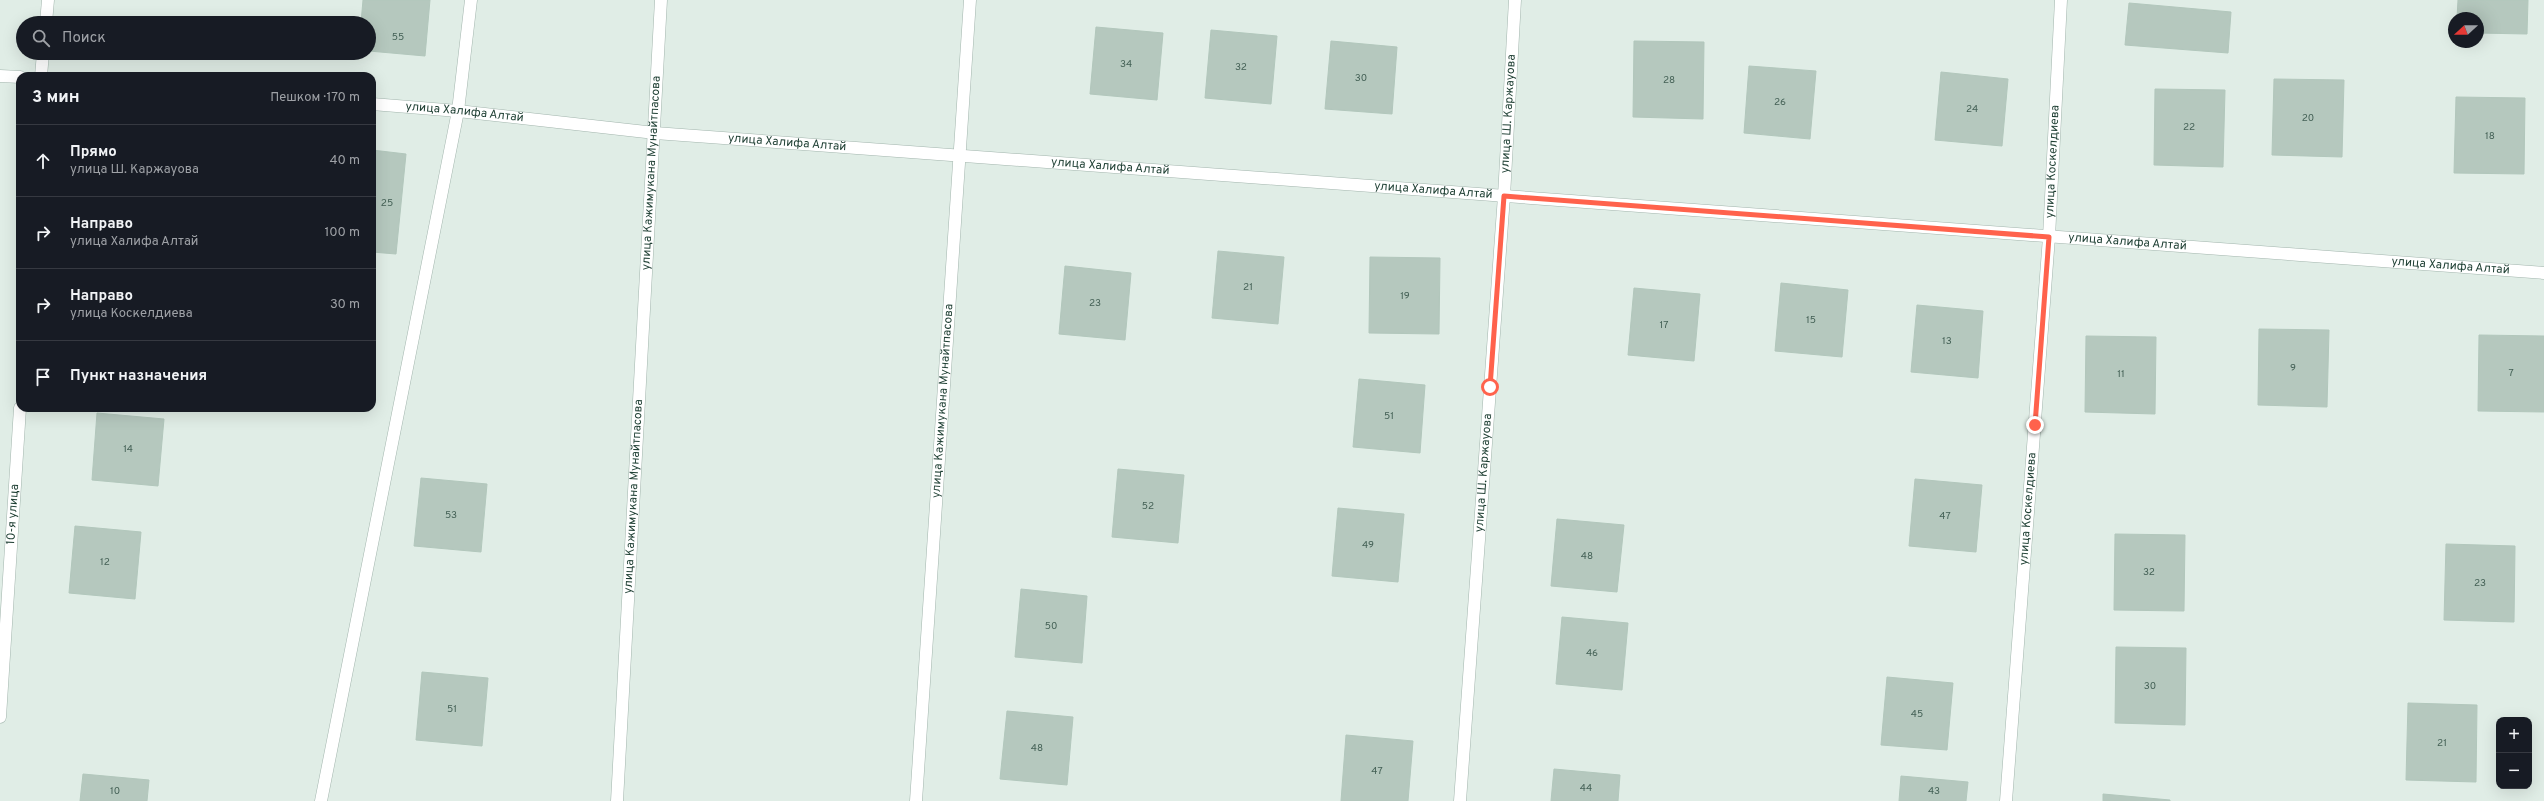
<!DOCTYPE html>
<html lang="ru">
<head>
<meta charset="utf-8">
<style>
  body { margin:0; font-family:Overpass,sans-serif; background:#20242c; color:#f1f3f6 }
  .controls { position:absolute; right:12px; bottom:12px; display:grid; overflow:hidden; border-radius:8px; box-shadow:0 4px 16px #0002 }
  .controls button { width:36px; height:36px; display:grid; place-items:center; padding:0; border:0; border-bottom:1px solid #363941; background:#171b24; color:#f1f3f6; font:20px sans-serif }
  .compass { position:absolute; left:2448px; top:12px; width:36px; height:36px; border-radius:50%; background:#171b24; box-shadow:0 4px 16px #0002; rotate:249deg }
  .stop { position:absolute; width:12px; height:12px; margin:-9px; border:3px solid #ff624c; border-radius:50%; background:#fff }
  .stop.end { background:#ff624c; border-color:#fff; box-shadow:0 1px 4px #0008 }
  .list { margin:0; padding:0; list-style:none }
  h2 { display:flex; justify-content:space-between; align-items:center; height:52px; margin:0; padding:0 16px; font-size:17px }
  h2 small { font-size:13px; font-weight:400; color:#9ea1a6 }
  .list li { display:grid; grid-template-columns:26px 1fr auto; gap:12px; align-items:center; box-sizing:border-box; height:72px; padding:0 16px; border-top:1px solid #363941 }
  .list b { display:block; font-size:15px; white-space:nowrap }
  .list p { margin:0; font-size:13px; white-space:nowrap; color:#9ea1a6 }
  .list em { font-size:13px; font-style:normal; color:#9ea1a6 }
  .icon { flex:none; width:22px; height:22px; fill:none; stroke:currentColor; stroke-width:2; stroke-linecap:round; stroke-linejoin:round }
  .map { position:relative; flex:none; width:2544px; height:801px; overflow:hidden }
  .search { position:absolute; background:#171b24; box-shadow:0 4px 16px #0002; left:16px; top:16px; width:360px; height:44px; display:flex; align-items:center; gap:10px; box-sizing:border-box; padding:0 14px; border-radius:22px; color:#9ea1a6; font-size:15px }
  .panel { position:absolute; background:#171b24; box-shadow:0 4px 16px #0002; left:16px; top:72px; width:360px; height:340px; border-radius:12px }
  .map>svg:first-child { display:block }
</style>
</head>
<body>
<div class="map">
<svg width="2544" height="801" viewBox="0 0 2544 801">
  <rect width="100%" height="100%" fill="#e0ede6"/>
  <path fill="#b5c8be" stroke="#b2c7bc" d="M363 0H430L425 56 369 51V23H361Z
    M2458 0H2528L2527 34 2478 33V18H2457Z
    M2129 3 2231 12 2228 53 2125 45Z
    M1096 27 1163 33 1157 100 1090 94Z
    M1211 30 1277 36 1271 104 1205 98Z
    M1331 41 1397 47 1392 114 1325 109Z
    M1634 41 1704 42 1703 119 1633 117Z
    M1749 66 1816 71 1810 139 1744 133Z
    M1941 72 2008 79 2002 146 1935 140Z
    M2274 79 2344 80 2342 157 2272 155Z
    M2155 89 2225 90 2223 167 2154 165Z
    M2456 97 2525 98 2524 174 2454 173Z
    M372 150 406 154 396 254 372 252Z
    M1218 251 1284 257 1278 324 1212 318Z
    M1370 257 1440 258 1439 334 1369 333Z
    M1065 266 1131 273 1125 340 1059 334Z
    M1781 283 1848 290 1842 357 1775 351Z
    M1634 288 1700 294 1694 361 1628 355Z
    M1917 305 1983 311 1978 378 1911 372Z
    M2259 329 2329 330 2327 407 2258 405Z
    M2479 335 2544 336V412L2478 411Z
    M2086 336 2156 337 2155 414 2085 412Z
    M1359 379 1425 385 1420 453 1353 447Z
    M97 413 164 419 158 486 92 480Z
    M1118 469 1184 475 1178 543 1112 537Z
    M421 478 487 484 481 552 414 546Z
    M1915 479 1982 485 1976 552 1909 546Z
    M1338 508 1404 514 1398 582 1332 576Z
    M1557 519 1624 525 1617 592 1551 586Z
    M75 526 141 532 135 599 69 593Z
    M2115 534 2185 535 2184 611 2114 610Z
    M2446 544 2515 546 2514 622 2444 620Z
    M1021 589 1087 596 1082 663 1015 657Z
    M1562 617 1628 623 1622 690 1556 684Z
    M2116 647 2186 648 2185 725 2115 723Z
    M422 672 488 678 482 746 416 740Z
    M1887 677 1953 683 1947 750 1881 745Z
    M2408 703 2477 705 2476 782 2406 780Z
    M1007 711 1073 717 1067 785 1000 779Z
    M1346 735 1413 741 1408 801H1341Z
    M1554 769 1620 775 1618 801H1551Z
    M83 774 149 780 147 801H80Z
    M1901 776 1968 782 1966 801H1899Z
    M2103 794 2170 800V801H2103Z"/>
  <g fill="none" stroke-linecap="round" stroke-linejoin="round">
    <defs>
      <path id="lane" d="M458 111 471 0"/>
      <g id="street">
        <path d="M46 23 48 0"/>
        <path d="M0 76 20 77"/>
        <path d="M41 76 43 53"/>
        <path id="s1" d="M372 104 458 111 655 133 2544 273"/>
        <path id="s2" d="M0 717 20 408"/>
        <path d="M321 801 458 111"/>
        <path id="s3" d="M617 801 661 0"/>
        <path id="s4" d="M916 801 970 0"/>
        <path id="s5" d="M1460 801 1504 196 1515 0"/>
        <path id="s6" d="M2006 801 2049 237 2061 0"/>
      </g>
    </defs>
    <use href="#lane" stroke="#a2b5ad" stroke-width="13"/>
    <use href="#street" stroke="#a2b5ad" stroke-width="13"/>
    <use href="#lane" stroke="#fff" stroke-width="12"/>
    <use href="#street" stroke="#fff" stroke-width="12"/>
  </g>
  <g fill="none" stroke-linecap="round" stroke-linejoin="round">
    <path stroke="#ff624c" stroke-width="5" d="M1490 387 1504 196 2049 237 2035 425"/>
  </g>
  <g text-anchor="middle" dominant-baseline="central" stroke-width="3" stroke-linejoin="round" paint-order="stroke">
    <g font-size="10" fill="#446156">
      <text x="398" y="37">55</text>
      <text x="1126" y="64">34</text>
      <text x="1241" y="67">32</text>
      <text x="1361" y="78">30</text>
      <text x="1669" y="80">28</text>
      <text x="1780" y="102">26</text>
      <text x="1972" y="109">24</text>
      <text x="2308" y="118">20</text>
      <text x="2189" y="127">22</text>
      <text x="2490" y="136">18</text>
      <text x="387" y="203">25</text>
      <text x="1248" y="287">21</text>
      <text x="1405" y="296">19</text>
      <text x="1095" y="303">23</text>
      <text x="1811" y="320">15</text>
      <text x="1664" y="325">17</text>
      <text x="1947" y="341">13</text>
      <text x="2293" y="368">9</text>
      <text x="2511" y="373">7</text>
      <text x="2121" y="374">11</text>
      <text x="1389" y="416">51</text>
      <text x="128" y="449">14</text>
      <text x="1148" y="506">52</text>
      <text x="451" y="515">53</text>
      <text x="1945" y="516">47</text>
      <text x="1368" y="545">49</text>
      <text x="1587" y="556">48</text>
      <text x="105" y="562">12</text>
      <text x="2149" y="572">32</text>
      <text x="2480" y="583">23</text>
      <text x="1051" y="626">50</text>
      <text x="1592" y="653">46</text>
      <text x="2150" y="686">30</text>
      <text x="452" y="709">51</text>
      <text x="1917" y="714">45</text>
      <text x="2442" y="743">21</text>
      <text x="1037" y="748">48</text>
      <text x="1377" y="771">47</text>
      <text x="1586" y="788">44</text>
      <text x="115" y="791">10</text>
      <text x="1934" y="791">43</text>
    </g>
    <g font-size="12" fill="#1e3f33" stroke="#f1f9f4">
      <text stroke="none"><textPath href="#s1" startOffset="93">улица Халифа Алтай</textPath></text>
      <text stroke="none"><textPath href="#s5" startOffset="689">улица Ш. Каржауова</textPath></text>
      <text stroke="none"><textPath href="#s1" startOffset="417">улица Халифа Алтай</textPath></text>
      <text stroke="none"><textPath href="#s6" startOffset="641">улица Коскелдиева</textPath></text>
      <text stroke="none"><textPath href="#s1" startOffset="741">улица Халифа Алтай</textPath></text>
      <text stroke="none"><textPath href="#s3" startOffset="629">улица Кажимукана Мунайтпасова</textPath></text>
      <text stroke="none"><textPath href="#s1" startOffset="1065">улица Халифа Алтай</textPath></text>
      <text stroke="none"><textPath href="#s1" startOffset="1761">улица Халифа Алтай</textPath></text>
      <text stroke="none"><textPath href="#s1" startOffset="2085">улица Халифа Алтай</textPath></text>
      <text stroke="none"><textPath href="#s4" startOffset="401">улица Кажимукана Мунайтпасова</textPath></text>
      <text stroke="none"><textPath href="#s5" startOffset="329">улица Ш. Каржауова</textPath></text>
      <text stroke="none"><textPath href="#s3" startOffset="305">улица Кажимукана Мунайтпасова</textPath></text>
      <text stroke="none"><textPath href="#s6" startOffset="293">улица Коскелдиева</textPath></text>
      <text stroke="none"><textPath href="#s2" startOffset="203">10-я улица</textPath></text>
    </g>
  </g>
</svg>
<div class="controls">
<button>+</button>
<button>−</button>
</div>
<svg class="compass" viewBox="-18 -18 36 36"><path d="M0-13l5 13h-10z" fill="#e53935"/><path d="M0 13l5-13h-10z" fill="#9ea1a6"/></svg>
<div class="stop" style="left:1490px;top:387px"></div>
<div class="stop end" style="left:2035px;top:425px"></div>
<div class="search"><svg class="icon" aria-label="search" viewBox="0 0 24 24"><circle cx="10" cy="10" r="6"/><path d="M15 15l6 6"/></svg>Поиск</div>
<section class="panel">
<h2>3 мин<small>Пешком · 170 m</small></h2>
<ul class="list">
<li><svg class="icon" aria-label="ahead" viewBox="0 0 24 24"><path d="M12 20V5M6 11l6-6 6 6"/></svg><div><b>Прямо</b><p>улица Ш. Каржауова</p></div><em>40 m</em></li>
<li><svg class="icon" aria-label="right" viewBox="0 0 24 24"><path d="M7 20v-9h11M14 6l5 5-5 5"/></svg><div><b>Направо</b><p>улица Халифа Алтай</p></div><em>100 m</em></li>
<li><svg class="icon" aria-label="right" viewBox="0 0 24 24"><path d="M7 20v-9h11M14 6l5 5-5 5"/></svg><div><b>Направо</b><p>улица Коскелдиева</p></div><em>30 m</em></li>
<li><svg class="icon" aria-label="arrive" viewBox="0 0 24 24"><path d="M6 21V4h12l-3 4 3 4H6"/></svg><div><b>Пункт назначения</b></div></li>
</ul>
</section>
</div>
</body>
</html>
